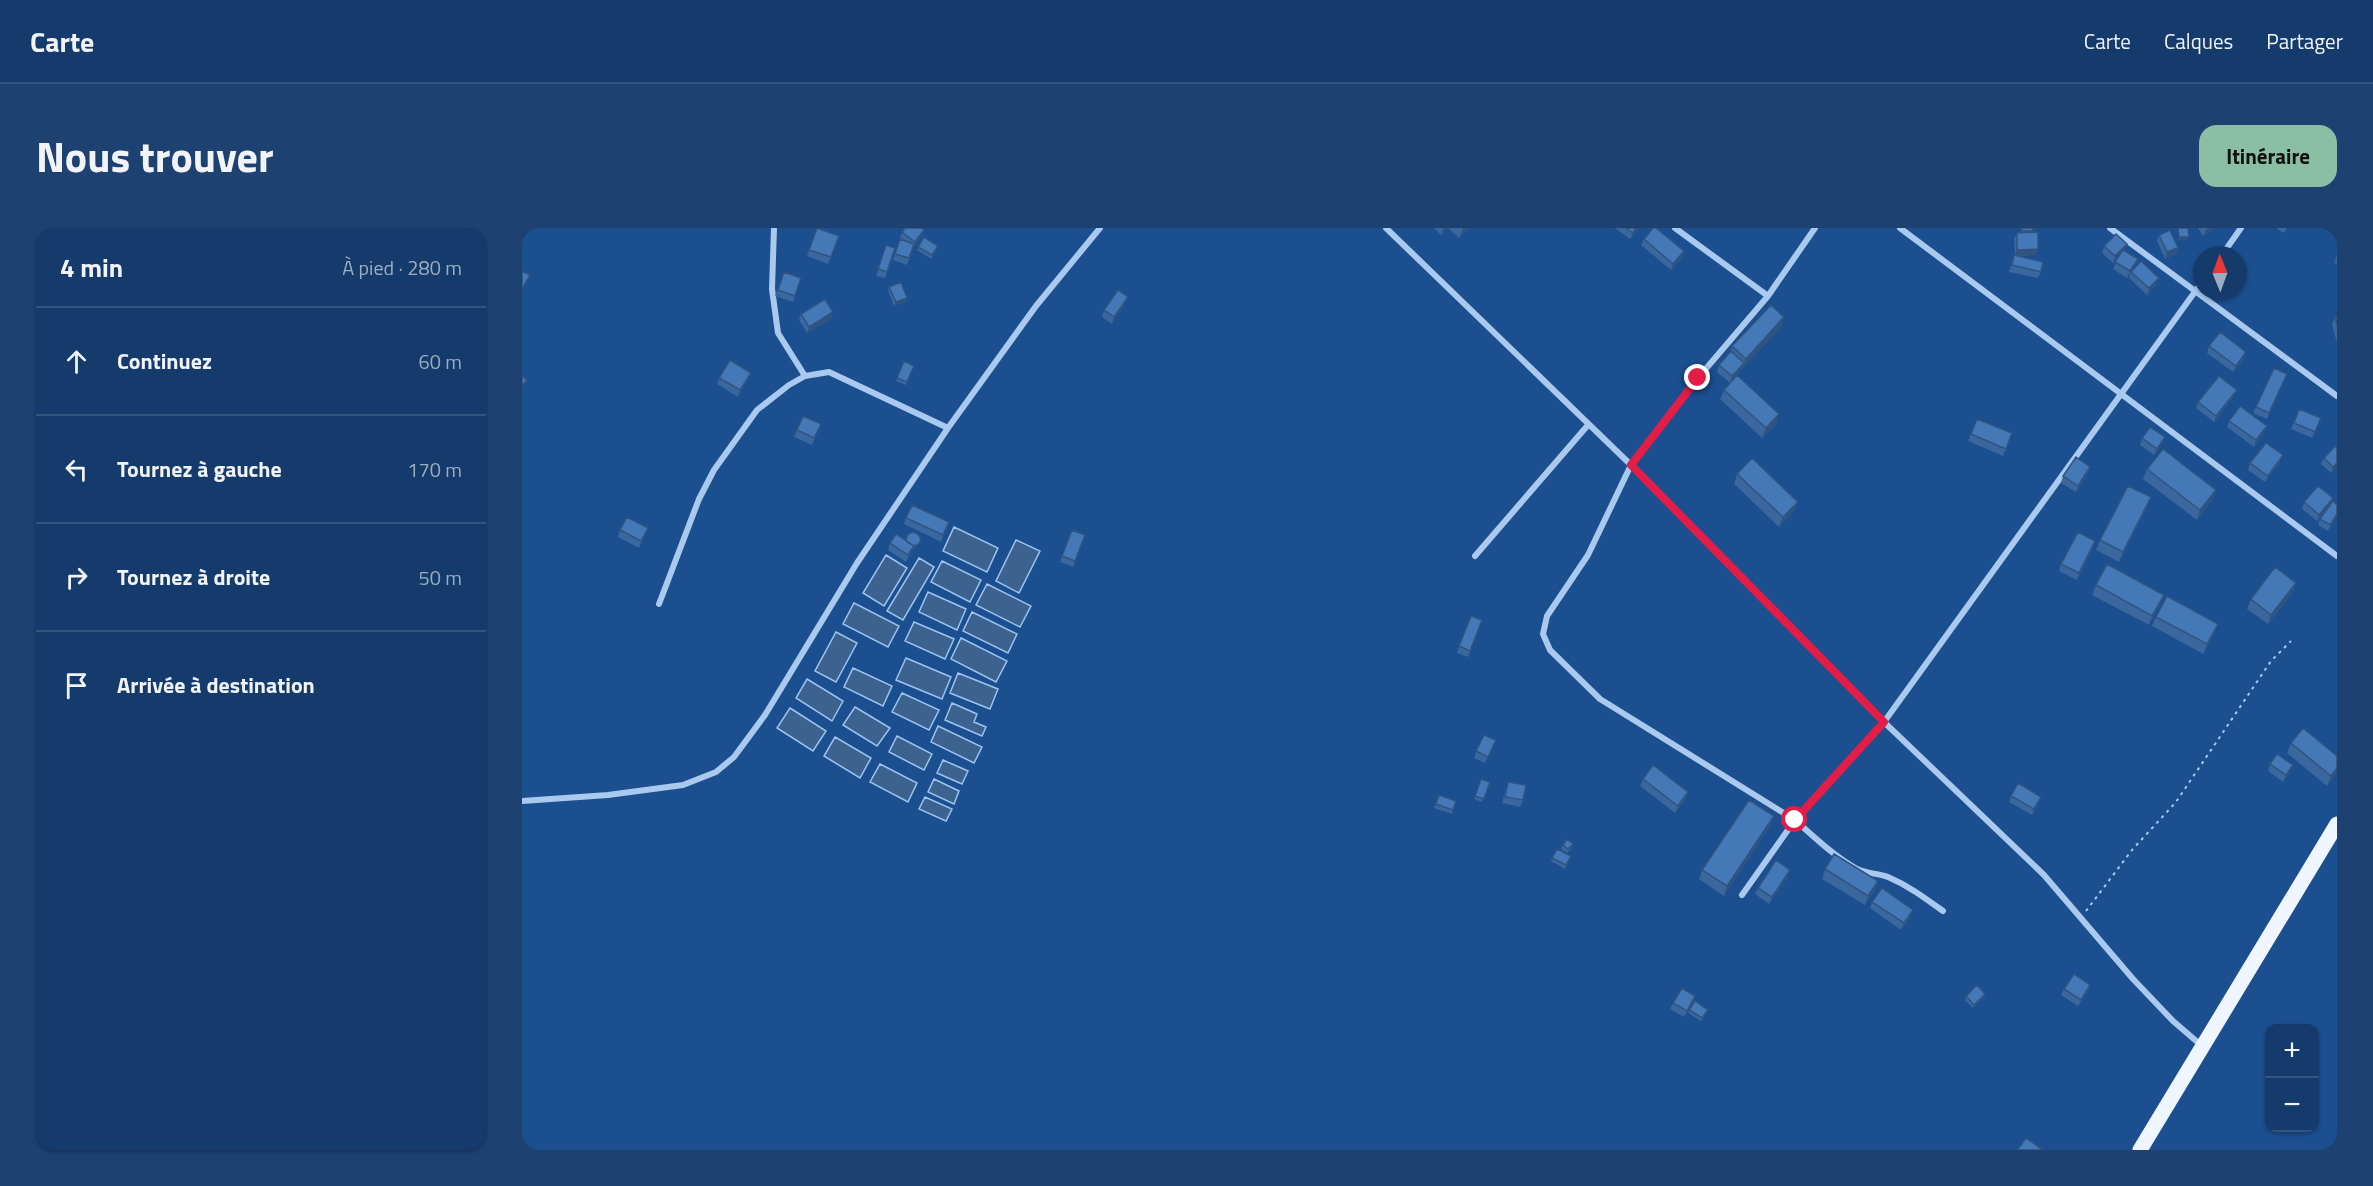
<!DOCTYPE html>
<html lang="fr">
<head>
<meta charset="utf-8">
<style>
  body { margin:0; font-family:"Titillium Web",sans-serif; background:#1d4271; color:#f1f3f6 }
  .controls { position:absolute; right:18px; bottom:18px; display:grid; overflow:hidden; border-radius:12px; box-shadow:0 2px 4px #0004 }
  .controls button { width:54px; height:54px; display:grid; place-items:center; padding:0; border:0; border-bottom:2px solid #33557e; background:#143b6b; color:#f1f3f6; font:30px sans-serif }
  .compass { position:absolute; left:1671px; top:18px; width:54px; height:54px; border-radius:50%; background:#143b6b; box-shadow:0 2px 4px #0004; rotate:359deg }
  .stop { position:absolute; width:18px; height:18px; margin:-14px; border:4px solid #e11d48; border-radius:50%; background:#fff }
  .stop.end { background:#e11d48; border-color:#fff; box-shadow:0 2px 6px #0008 }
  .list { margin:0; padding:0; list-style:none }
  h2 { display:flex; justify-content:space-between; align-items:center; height:78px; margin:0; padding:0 24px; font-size:26px }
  h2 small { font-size:20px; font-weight:400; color:#9dadc1 }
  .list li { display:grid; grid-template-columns:39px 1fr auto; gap:18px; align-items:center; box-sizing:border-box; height:108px; padding:0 24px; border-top:2px solid #33557e }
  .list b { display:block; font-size:22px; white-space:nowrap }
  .list em { font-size:20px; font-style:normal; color:#9dadc1 }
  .icon { flex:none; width:33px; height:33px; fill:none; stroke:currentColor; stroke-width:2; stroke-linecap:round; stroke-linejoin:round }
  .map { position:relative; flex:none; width:1815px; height:922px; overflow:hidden; border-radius:18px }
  header { display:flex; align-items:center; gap:36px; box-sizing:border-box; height:84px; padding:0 30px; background:#143b6b; border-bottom:2px solid #33557e }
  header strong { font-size:28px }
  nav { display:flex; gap:33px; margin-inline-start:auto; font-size:21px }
  .intro { display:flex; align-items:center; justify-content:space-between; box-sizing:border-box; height:144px; padding:0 36px }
  h1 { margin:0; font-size:42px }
  .button { padding:15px 27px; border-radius:18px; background:#8abfa5; color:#111; font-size:21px; font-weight:700 }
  main { display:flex; gap:36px; padding:0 36px }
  aside { flex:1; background:#143b6b; border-radius:18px; box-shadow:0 2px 4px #0004 }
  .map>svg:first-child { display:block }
</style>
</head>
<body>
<header>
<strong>Carte</strong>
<nav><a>Carte</a><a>Calques</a><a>Partager</a></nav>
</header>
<div class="intro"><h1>Nous trouver</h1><a class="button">Itinéraire</a></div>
<main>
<aside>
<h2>4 min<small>À pied · 280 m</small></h2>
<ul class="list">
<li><svg class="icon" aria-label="ahead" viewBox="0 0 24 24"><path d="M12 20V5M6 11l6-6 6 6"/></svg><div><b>Continuez</b></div><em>60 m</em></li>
<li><svg class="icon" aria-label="left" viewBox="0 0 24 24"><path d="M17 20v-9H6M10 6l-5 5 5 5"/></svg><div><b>Tournez à gauche</b></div><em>170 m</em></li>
<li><svg class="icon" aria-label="right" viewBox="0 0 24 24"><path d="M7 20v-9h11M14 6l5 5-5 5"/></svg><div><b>Tournez à droite</b></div><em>50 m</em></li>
<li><svg class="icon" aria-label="arrive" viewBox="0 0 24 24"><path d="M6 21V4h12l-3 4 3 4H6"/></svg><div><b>Arrivée à destination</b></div></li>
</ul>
</aside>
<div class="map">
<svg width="1815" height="922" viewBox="0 0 1815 922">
  <rect width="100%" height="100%" fill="#1b4f8f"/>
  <path fill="#3c6290" stroke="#9cc4f0" stroke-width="1.5" d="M432 299 476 320 465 344 421 323Z
    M494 312 518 323 497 365 474 353Z
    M364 327 385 340 362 378 341 365Z
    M397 330 412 339 381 392 365 383Z
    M420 333 459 352 448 374 409 354Z
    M465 356 509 378 498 399 454 377Z
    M406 364 444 381 435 402 397 384Z
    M332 375 377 398 366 419 321 396Z
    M450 384 495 406 486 425 441 403Z
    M392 394 432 411 423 431 383 413Z
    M314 404 335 415 314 454 293 443Z
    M439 410 485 433 474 454 429 431Z
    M384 430 429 449 420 471 374 452Z
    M331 440 370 458 361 478 322 459Z
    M436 445 476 461 468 481 428 465Z
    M285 451 321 473 310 493 274 470Z
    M380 465 417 482 407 502 370 484Z
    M430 475 455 486 452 494 464 499 460 508 423 492Z
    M333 479 368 500 355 518 321 497Z
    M268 480 304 503 291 523 255 500Z
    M416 498 460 519 452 535 409 514Z
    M375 508 410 526 402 542 367 524Z
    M313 509 349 530 338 550 302 528Z
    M421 532 446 543 440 556 415 545Z
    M358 536 395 555 386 574 348 554Z
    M412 551 437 563 432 576 406 564Z
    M403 569 430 581 424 593 397 581Z"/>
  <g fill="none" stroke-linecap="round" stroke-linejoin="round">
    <path stroke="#a9c9ee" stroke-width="2" stroke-dasharray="3 4.5" stroke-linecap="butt" d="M1564 683 1610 622 1654 574 1749 433 1769 413"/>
    <path stroke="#a9c9ee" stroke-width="6" d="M252 0 250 61 256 105 283 148
      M864 0 1109 237 1362 494 1522 647 1611 751 1651 793 1680 818
      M1153 0 1246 68
      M1293 0 1246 68 1176 150 1109 237 1066 327 1025 388 1021 406 1028 422 1078 471 1273 592C1292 609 1312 628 1335 641 1345 646 1356 645 1366 649 1387 658 1403 670 1421 683
      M1378 0 1815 328
      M1588 0 1815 168
      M1700 27 1719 0
      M953 328 1066 197
      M137 376 177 271 192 242 235 182 267 157 283 148 307 144 426 200
      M0 573 86 567 161 557 194 544 212 529 243 487 335 335 426 200 514 78 578 0
      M1220 667 1273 592 1362 494 1680 54"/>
    <path stroke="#f0f6ff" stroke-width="15" d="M1618 922 1815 596"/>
  </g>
  <path fill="#3a679d" d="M295 0 317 8 306 36 285 28Z
    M912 0H926L919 7Z
    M926 0H947L937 10Z
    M1093 0H1117L1108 11Z
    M1499 0H1510V4L1516 21 1514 27 1495 28 1519 44 1516 50 1487 44 1490 34 1493 27 1492 11 1495 5 1499 4Z
    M1676 0H1693L1681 8Z
    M1754 0H1765L1762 5Z
    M402 2 400 8 391 20 385 37 371 32 380 4Z
    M1637 7 1654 26 1643 31 1635 13Z
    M1122 11 1162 23 1160 30 1149 42 1119 17Z
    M1605 16 1602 22 1613 37 1609 43 1637 50 1635 56 1625 67 1607 50 1609 44 1605 50 1591 41 1597 29 1591 35 1580 25 1582 18Z
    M364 17 373 20 363 50 354 48Z
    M396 19 415 21 409 31 395 22Z
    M1815 27V36L1812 35Z
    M262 44 279 50 271 74 253 68Z
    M367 59 384 73 372 78 366 62Z
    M603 76 590 96 580 89 582 82Z
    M311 84 309 91 285 105 277 92 279 86Z
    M1815 88V115L1810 96 1813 89Z
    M1262 89 1259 99 1209 153 1257 186 1254 196 1240 210 1198 171 1202 162 1208 155 1195 144 1197 137 1208 125 1210 118Z
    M1687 118 1722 131 1711 144 1685 125Z
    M382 133 392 138 384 157 374 153Z
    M1765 146 1745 191 1731 185 1734 179Z
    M197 150 226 151 216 169 195 156Z
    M1715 162 1712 168 1692 194 1674 180 1676 174Z
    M1777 181 1799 190 1790 210 1769 201Z
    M1707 193 1745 198 1742 204 1732 219 1705 199Z
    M299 196 290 217 272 209 275 202Z
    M1490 205 1481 228 1446 213 1449 206Z
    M1643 209 1640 216 1632 227 1618 217 1620 210Z
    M1815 220V239L1809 245 1799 236 1802 230Z
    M1758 234 1743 254 1726 242 1728 235Z
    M1625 241 1694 262 1690 272 1675 292 1621 251Z
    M1566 245 1554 264 1539 255 1541 248Z
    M1215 246 1272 283 1257 299 1212 256Z
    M1629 269 1625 279 1597 334 1574 322 1578 312Z
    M1811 270 1809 275 1815 288 1806 303 1796 297 1798 291 1805 281 1795 293 1780 281 1782 274Z
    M384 290 427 294 419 314 382 296Z
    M126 300 117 320 96 309 98 302Z
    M550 302 563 307 551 339 538 334Z
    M386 306 399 311 395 319 391 321 384 334 366 322 368 315 384 312Z
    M1571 320 1555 352 1537 343 1539 336Z
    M1774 355 1770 365 1746 396 1725 381 1729 371Z
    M1574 357 1638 377 1627 397 1570 367Z
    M949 388 960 392 946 429 935 425Z
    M1634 389 1696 396 1692 406 1681 426 1630 398Z
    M974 512 963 535 952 530 954 523Z
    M1769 515 1815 528V545L1805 558 1765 525Z
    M1748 536 1768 544 1761 554 1746 543Z
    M959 551 968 554 960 574 952 571Z
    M1121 551 1166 564 1164 571 1153 585 1118 558Z
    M986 554 1001 572 998 579 980 575Z
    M917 567 934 573 930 586 912 580Z
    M1489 568 1517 575 1510 587 1487 574Z
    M1252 588 1248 598 1202 668 1177 651 1180 642Z
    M1041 617 1050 619 1045 625 1039 621Z
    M1049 628 1043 641 1029 633 1030 630Z
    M1303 641 1356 653 1352 663 1343 677 1300 651Z
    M1266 648 1247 676 1233 666 1236 660Z
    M1350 674 1389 688 1379 702 1348 680Z
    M1568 757 1566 763 1556 778 1539 767 1542 761Z
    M1463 766 1462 769 1451 780 1443 772 1444 768Z
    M1173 768 1171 774 1162 789 1148 781 1151 775Z
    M1167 782 1184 785 1179 793 1166 785Z"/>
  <path fill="#305480" d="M921 0H926L919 7Z
    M941 0H947L937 10 941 1Z
    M1114 0H1117L1108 11 1111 5Z
    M1686 0H1693L1681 8 1684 1Z
    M402 2 400 8 391 20 393 14Z
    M1657 9H1667L1665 12H1656Z
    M1605 16 1602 23 1591 35 1593 28Z
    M1656 20 1654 26 1643 31 1645 24Z
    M1516 21 1514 27 1493 28 1495 22Z
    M1162 23 1160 30 1149 42 1151 36Z
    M1616 31 1613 37 1605 50 1608 43Z
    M1637 50 1635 56 1625 67 1627 60Z
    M606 69 603 76 590 96 592 89Z
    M385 70 384 73 372 78 374 74Z
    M311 84 309 91 285 105 287 99Z
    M1262 89 1259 99 1208 155 1210 148 1222 135 1224 131Z
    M1724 124 1722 131 1711 144 1714 138Z
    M229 145 226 151 216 169 218 162Z
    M1715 162 1712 168 1692 194 1694 188Z
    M1257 186 1254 196 1240 210 1244 200Z
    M1745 198 1742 204 1732 219 1734 212Z
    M1643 209 1640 216 1632 227 1635 221Z
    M1761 227 1758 234 1743 254 1746 248Z
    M1815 235V239L1809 245 1811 239Z
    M1568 239 1566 245 1554 264 1556 258Z
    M1694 262 1690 272 1675 292 1678 282Z
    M1629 269 1625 279 1597 334 1601 324Z
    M1811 270 1808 277 1795 293 1797 287Z
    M1276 274 1272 283 1257 299 1261 289Z
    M1815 286V288L1806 303 1808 297Z
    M1573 313 1571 320 1555 352 1557 345Z
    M397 316 395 319 391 321 384 334 391 318Z
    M1774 355 1770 365 1746 396 1749 387Z
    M1642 367 1638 377 1627 397 1630 388Z
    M1696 396 1692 406 1681 426 1685 416Z
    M1771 537 1768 544 1761 554 1764 547Z
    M1815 540V545L1805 558 1809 548Z
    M1166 564 1164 571 1153 585 1156 578Z
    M1519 569 1517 575 1510 587 1512 581Z
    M1252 588 1248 598 1202 668 1205 658Z
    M1268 642 1266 648 1247 676 1250 669Z
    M1356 653 1352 663 1343 677 1346 668Z
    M1391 682 1389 688 1379 702 1382 695Z
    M1568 757 1566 763 1556 778 1559 772Z
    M1463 766 1462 769 1451 780 1452 777Z
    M1173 768 1171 774 1162 789 1165 783Z"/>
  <path fill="#4478b7" stroke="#305480" stroke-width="1.5" d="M295 0 317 8 309 29 287 22Z
    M383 0H400L402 2 393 14 380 4Z
    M1104 0H1114L1111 5Z
    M1131 0H1134L1162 23 1151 36 1122 11Z
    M1500 0H1510L1511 3H1500Z
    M1656 0H1666L1667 9H1657Z
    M1648 2 1656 20 1645 24 1637 7Z
    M1516 4V21L1495 22V5Z
    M1594 6 1605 16 1593 28 1582 18Z
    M402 9 416 18 410 27 396 19Z
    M378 11 392 16 387 30 373 26Z
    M364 17 373 20 365 44 356 41Z
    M1601 22 1616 31 1608 43 1593 34Z
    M1492 27 1521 34 1519 44 1490 37Z
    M1619 33 1637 50 1627 60 1609 44Z
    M0 43 8 47 0 61Z
    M262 44 279 50 273 68 256 62Z
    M379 54 385 70 374 74 367 59Z
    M596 62 606 69 592 89 582 82Z
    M303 71 311 84 287 99 279 86Z
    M1249 77 1262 89 1224 131 1210 118Z
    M1815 88V98L1813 89Z
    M1698 104 1724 124 1714 138 1687 118Z
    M1209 123 1222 135 1210 148 1197 137Z
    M208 132 229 145 218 162 197 150Z
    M382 133 392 138 385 154 375 150Z
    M1752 140 1765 146 1747 185 1734 179Z
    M1215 147 1257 186 1244 200 1202 162Z
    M0 148 5 152 0 158Z
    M1697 148 1715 162 1694 188 1676 174Z
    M1718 178 1745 198 1734 212 1707 193Z
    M1777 181 1799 190 1793 204 1772 195Z
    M281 188 299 196 292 210 275 202Z
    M1455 191 1490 205 1484 221 1449 206Z
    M1628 199 1643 209 1635 221 1620 210Z
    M1744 215 1761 227 1746 248 1728 235Z
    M1813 218 1815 220V235L1811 239 1802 230Z
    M1641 221 1694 262 1678 282 1625 241Z
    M1554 229 1568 239 1556 258 1541 248Z
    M1230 230 1276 274 1261 289 1215 246Z
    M1606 258 1629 269 1601 324 1578 312Z
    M1796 258 1811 270 1797 287 1782 274Z
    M1811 273 1815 277V286L1808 297 1798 291Z
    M390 277 427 294 421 307 384 290Z
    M105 289 126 300 119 313 98 302Z
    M550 302 563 307 553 333 540 328Z
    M391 304 396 306 399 311 397 316 392 318 385 314 384 311 386 306Z
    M1556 304 1573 313 1557 345 1539 336Z
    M374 306 392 318 386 327 368 315Z
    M1585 336 1642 367 1630 388 1574 357Z
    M1753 339 1774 355 1749 387 1729 371Z
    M1645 368 1696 396 1685 416 1634 389Z
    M949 388 960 392 948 423 937 418Z
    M1781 500 1815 528V540L1809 548 1769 515Z
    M962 507 974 512 966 529 954 523Z
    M1755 526 1771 537 1764 547 1748 536Z
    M1131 537 1166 564 1156 578 1121 551Z
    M959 551 968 554 962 571 953 568Z
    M986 554 1004 557 1001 572 983 569Z
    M1496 555 1519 569 1512 581 1489 568Z
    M917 567 934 573 931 582 914 576Z
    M1227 572 1252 588 1205 658 1180 642Z
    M1045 611 1051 616 1046 621 1041 617Z
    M1035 621 1049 628 1044 637 1030 630Z
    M1312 626 1356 653 1346 668 1303 641Z
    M1254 632 1268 642 1250 669 1236 660Z
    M1360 660 1391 682 1382 695 1350 674Z
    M1552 746 1568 757 1559 772 1542 761Z
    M1455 757 1463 766 1452 777 1444 768Z
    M1160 760 1173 768 1165 783 1151 775Z
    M1173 773 1186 782 1180 790 1167 782Z
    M1504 910 1521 922H1495Z"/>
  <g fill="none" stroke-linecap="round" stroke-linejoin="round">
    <path stroke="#e11d48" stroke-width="8" d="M1176 150 1109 237 1362 494 1273 592"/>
  </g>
</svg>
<div class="controls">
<button>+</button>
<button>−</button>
</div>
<svg class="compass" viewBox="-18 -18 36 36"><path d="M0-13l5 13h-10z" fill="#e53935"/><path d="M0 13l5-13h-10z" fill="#9dadc1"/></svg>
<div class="stop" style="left:1273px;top:592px"></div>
<div class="stop end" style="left:1176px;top:150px"></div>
</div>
</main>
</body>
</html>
